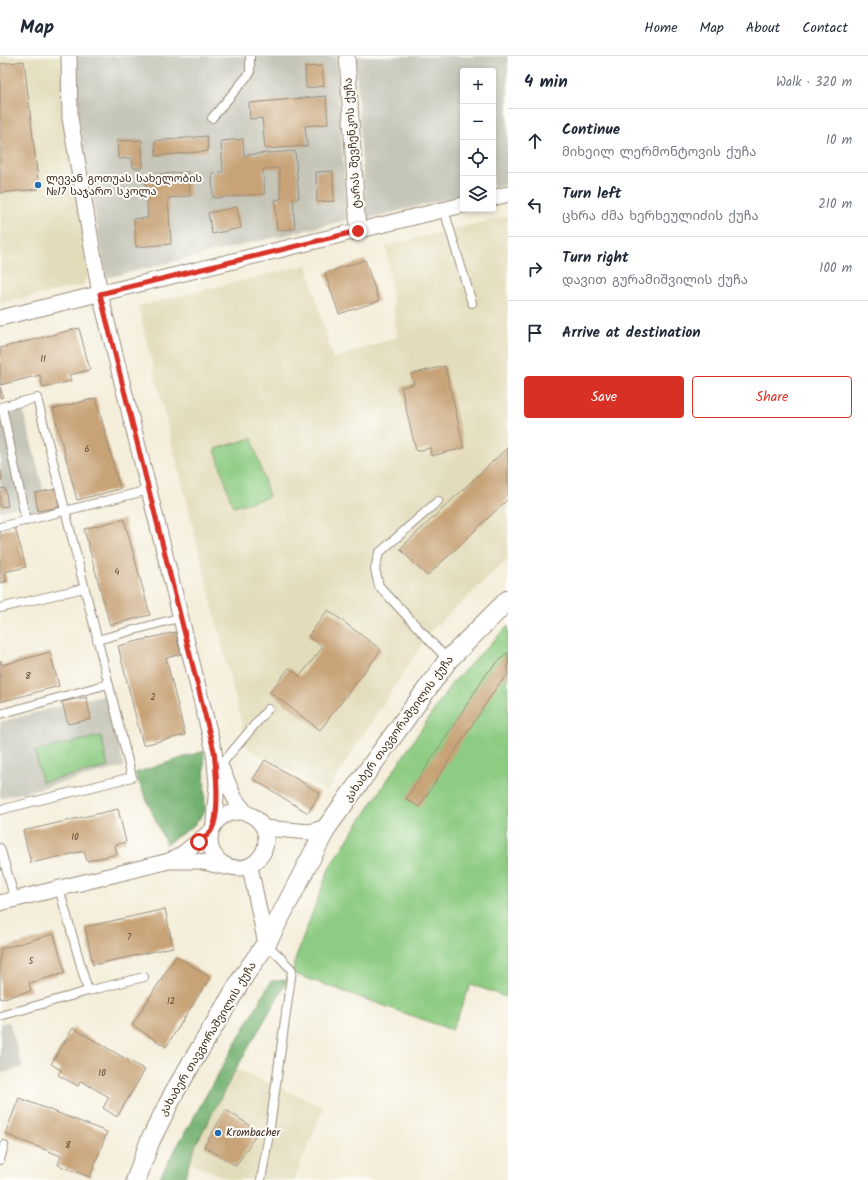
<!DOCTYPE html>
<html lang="en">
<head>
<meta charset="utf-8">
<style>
  body { margin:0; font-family:Kalam,"Noto Sans Georgian",sans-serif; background:#f2f2f3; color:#1f2937 }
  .controls { position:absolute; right:12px; top:12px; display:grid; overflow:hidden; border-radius:4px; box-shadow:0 2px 6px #0003 }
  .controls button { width:36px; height:36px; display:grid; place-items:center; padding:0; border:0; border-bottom:1px solid #e0e1e3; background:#fff; color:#1f2937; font:20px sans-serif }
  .stop { position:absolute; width:12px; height:12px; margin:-9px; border:3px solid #d93025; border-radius:50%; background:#fff }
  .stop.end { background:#d93025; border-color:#fff; box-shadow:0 1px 4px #0008 }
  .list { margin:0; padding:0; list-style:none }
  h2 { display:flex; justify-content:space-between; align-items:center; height:52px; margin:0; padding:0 16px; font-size:17px }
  h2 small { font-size:13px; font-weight:400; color:#747a83 }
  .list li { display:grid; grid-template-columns:26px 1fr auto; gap:12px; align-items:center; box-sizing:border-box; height:64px; padding:0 16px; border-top:1px solid #e0e1e3 }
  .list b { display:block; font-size:15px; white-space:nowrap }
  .list p { margin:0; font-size:13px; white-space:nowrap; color:#747a83 }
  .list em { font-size:13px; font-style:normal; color:#747a83 }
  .actions { display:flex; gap:8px; padding:12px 16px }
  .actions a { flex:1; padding:9px 0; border:1px solid #d93025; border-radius:4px; text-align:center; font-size:14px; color:#d93025 }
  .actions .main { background:#d93025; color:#fff }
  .icon { flex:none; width:22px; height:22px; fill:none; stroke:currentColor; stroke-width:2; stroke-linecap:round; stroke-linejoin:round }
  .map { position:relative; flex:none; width:508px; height:1124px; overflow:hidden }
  header { display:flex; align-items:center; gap:24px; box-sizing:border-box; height:56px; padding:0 20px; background:#fff; border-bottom:1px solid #e0e1e3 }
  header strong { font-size:19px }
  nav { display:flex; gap:22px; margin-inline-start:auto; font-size:14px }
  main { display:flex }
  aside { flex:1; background:#fff }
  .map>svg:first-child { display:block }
</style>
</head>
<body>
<header>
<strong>Map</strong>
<nav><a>Home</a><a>Map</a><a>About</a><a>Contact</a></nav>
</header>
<main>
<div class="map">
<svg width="508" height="1124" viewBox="0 0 508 1124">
  <rect width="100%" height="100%" fill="#fdfcf7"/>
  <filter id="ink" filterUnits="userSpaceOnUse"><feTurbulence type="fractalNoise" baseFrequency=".025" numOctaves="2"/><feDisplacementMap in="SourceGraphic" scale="8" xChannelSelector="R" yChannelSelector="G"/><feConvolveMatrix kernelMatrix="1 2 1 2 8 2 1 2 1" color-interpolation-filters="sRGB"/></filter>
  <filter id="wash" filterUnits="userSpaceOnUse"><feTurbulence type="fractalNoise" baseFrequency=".012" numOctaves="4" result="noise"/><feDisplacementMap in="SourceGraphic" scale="16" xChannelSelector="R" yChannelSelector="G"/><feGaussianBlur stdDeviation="0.9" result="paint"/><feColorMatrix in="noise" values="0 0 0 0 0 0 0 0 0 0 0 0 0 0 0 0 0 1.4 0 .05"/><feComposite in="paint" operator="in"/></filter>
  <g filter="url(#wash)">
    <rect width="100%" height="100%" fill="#f4eeda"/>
    <path fill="#e2dcba" d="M0 0H63L89 215 83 229 0 248Z
      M508 160V503L429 577 327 735 248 693 138 250 307 209 333 303 397 281 386 190Z
      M236 1013 324 1051 294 1124H232L190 1107 196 1088Z"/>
    <path fill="#c5c5b8" d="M77 0H336L347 164 106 222 78 59Z
      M355 0H508V128L493 132V15H463V139L366 163Z
      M22 350 48 452 24 457 18 451 0 455V356Z
      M106 638 124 711 0 742V666Z
      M9 966 23 1011 0 1018V968Z"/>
    <path fill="#8dcc82" stroke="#647b50" d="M252 382 269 441 233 451 215 393Z
      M508 570V942L471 928 452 974 292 917 297 898 330 810 452 627Z
      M101 680 108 711 42 726 35 695Z"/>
    <path fill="#72b070" stroke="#566d47" d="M204 695 205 756 192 771 166 788 135 717Z
      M288 924 236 1013 196 1088 184 1124H158L271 925Z"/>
    <g id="blocks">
      <path fill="#c7a377" d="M24 5 39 133 0 137V8Z
        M322 10 324 30 306 32 305 11Z
        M326 40 328 68 305 70 307 90 265 93 262 62 250 63 249 47Z
        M207 80 208 95 156 100 155 85Z
        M243 83 244 99 295 95 299 142H293L295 173 277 174 275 144 281 143 279 112 263 113 265 138 213 142 212 117 223 116 221 85Z
        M142 84 143 112H133L132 102 118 103 117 85Z
        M333 115 334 145 317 146 316 116Z
        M189 116 190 140 168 142 171 188 136 191 134 163 148 162 145 119Z
        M237 151 241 172 212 178 208 157Z
        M365 204 379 245 339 258 325 217Z
        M79 272 90 314 69 319 71 325 43 332 40 319 0 329V292Z
        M445 310 464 392 431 400 430 392 416 395 401 331 414 328 411 318Z
        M0 331 3 341 0 342Z
        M96 342 120 433 77 444 53 353Z
        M508 391V443L427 520 400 493Z
        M0 415H1L2 425H0Z
        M5 432 8 450 0 451V433Z
        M56 433 59 451 38 455 35 437Z
        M124 463 150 559 110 569 84 473Z
        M15 471 26 511 5 516 7 525 0 527V475Z
        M328 554 381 594 320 674 270 636 289 612 300 620 323 591 308 580Z
        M175 576 181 598 166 602 185 679 143 689 118 590Z
        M50 596 59 630 0 646V604L2 609Z
        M508 596V619L498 629 419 751 406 743 487 617Z
        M86 641 91 663 68 668 62 646Z
        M265 704 320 737 308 757 253 723Z
        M118 753 126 786 115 789 117 798 87 805 84 795 31 807 23 775Z
        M165 853 173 891 93 909 85 871Z
        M54 878 65 917 29 927 31 935 0 943V893Z
        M176 900 210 921 166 991 132 969Z
        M73 972 145 1014 117 1061 103 1052 109 1041 81 1025 78 1030 58 1019 61 1014 51 1008Z
        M19 1042 107 1076 90 1121 58 1109 61 1100 5 1078Z
        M226 1054 258 1075 236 1110 204 1090Z"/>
    </g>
  </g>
  <g filter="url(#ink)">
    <use href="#blocks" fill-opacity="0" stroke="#988c7c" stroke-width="1"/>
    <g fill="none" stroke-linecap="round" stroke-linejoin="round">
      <defs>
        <path id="service" d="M212 62 250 17V0
          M444 154 472 247
          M0 351 37 342 132 721 0 754
          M2 351 26 465
          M438 445 379 497 375 513 379 530 448 604
          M0 471 149 434
          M0 552 84 532
          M97 584 182 561
          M0 658 108 628
          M220 710 268 653
          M0 792 15 843
          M88 935 144 921
          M0 960 88 935 59 832
          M0 1104 4 1089
          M261 1124 269 1078 292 914 278 899 266 888"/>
        <path id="minor" d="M69 0 70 62 100 238 214 695 217 728 214 767
          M347 0 358 175
          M493 142 508 138
          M0 262 463 149
          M219 707 235 743 246 757
          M210 784a28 28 0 1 1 56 0a28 28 0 1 1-56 0Z
          M264 772 310 776 327 771
          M170 805H198L225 811
          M250 811 266 888
          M0 847 169 805 181 799 210 776"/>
        <path id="tertiary" d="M136 1124 150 1085 175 1035 243 921 266 888 327 771 448 604 508 544"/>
      </defs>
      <use href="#service" stroke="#988c7c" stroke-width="10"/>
      <use href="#minor" stroke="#988c7c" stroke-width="17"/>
      <use href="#tertiary" stroke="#988c7c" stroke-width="21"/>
      <use href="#service" stroke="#fff" stroke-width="8"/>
      <use href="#minor" stroke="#fff" stroke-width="15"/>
      <use href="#tertiary" stroke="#fff" stroke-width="19"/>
    </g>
  </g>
  <g fill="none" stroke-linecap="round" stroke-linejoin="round" filter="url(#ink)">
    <path stroke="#d93025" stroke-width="5" d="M199 786C203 783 208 779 211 775 221 759 216 714 214 695L100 238 358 175"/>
  </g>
  <g fill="#1f6fb2" stroke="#fdfcf7" stroke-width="1.5">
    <circle cx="38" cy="129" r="4"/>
    <circle cx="218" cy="1077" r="4"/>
  </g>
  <g text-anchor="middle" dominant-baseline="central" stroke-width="4" stroke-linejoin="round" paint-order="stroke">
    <g font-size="9" fill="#5e4834">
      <text x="43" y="303">11</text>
      <text x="87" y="393">6</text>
      <text x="117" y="516">4</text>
      <text x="28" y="620">8</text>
      <text x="153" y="641">2</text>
      <text x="75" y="781">10</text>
      <text x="129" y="881">7</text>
      <text x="31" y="905">5</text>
      <text x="171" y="945">12</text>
      <text x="102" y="1017">10</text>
      <text x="68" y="1089">8</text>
    </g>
    <g font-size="11" fill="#3b2a1e" stroke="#fdfcf7">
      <text transform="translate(353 87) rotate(-94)">ტარას შევჩენკოს ქუჩა</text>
      <text transform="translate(399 673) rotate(-54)">კახაბერ თავგორაშვილის ქუჩა</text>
      <text transform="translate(208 983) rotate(-59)">კახაბერ თავგორაშვილის ქუჩა</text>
    </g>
    <g font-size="11" fill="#3b2a1e" stroke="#fdfcf7" text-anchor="start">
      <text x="46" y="123">ლევან გოთუას სახელობის<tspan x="46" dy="13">№17 საჯარო სკოლა</tspan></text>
      <text x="226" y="1077">Krombacher</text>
    </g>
  </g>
</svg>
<div class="controls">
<button>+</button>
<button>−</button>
<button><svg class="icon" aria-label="locate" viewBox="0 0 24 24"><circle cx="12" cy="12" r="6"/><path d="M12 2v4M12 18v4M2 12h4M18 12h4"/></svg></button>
<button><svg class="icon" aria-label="layers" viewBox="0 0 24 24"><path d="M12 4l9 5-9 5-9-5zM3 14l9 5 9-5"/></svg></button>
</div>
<div class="stop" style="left:199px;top:786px"></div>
<div class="stop end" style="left:358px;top:175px"></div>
</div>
<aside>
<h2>4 min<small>Walk · 320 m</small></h2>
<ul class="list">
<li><svg class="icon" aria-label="ahead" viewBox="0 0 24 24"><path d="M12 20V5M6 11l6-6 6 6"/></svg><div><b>Continue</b><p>მიხეილ ლერმონტოვის ქუჩა</p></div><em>10 m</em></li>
<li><svg class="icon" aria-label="left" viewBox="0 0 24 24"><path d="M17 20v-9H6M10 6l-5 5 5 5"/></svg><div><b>Turn left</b><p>ცხრა ძმა ხერხეულიძის ქუჩა</p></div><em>210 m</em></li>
<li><svg class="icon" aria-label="right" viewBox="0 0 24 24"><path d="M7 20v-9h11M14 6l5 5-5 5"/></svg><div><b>Turn right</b><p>დავით გურამიშვილის ქუჩა</p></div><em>100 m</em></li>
<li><svg class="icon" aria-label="arrive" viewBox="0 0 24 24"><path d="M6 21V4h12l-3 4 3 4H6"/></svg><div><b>Arrive at destination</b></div></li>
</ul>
<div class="actions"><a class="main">Save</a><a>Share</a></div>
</aside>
</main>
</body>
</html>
